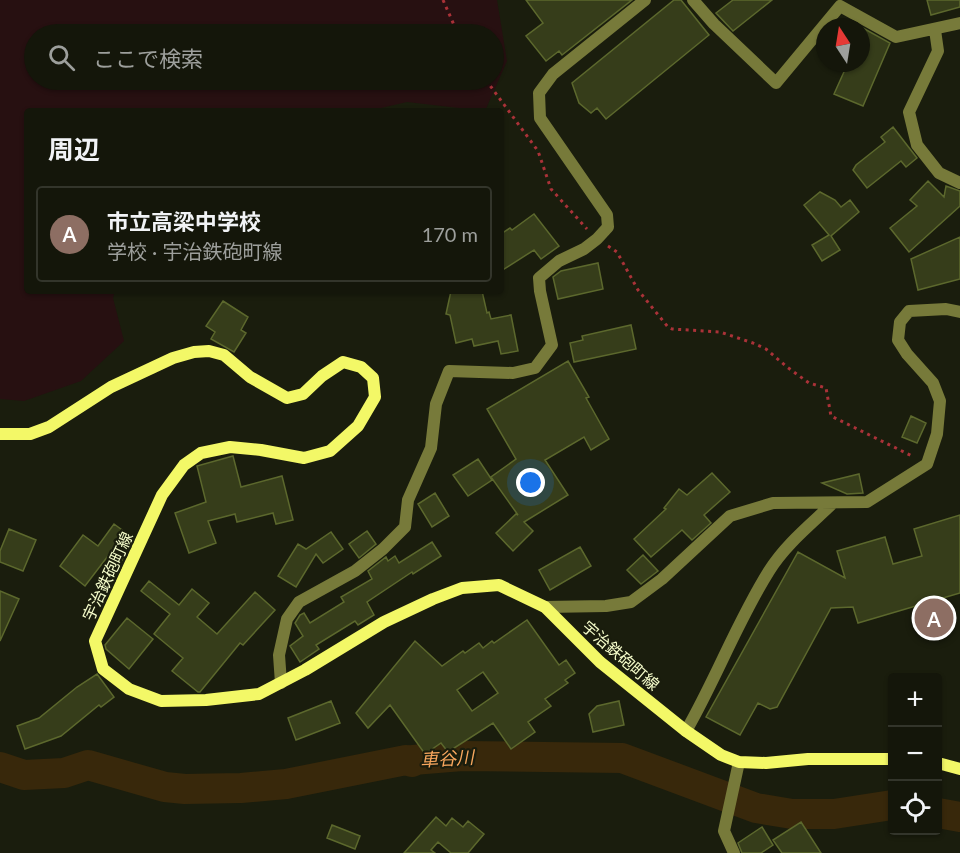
<!DOCTYPE html>
<html lang="ja">
<head>
<meta charset="utf-8">
<style>
  body { margin:0; font-family:Lato,"Noto Sans JP",sans-serif; background:#1d1f13; color:#f1f3f6 }
  .controls { position:absolute; right:18px; bottom:18px; display:grid; overflow:hidden; border-radius:6px; box-shadow:0 2px 4px #0004 }
  .controls button { width:54px; height:54px; display:grid; place-items:center; padding:0; border:0; border-bottom:2px solid #33352b; background:#14160a; color:#f1f3f6; font:30px sans-serif }
  .compass { position:absolute; left:816px; top:18px; width:54px; height:54px; border-radius:50%; background:#14160a; box-shadow:0 2px 4px #0004; rotate:348deg }
  .you { position:absolute; left:531px; top:483px; width:21px; height:21px; margin:-15px; border:4px solid #fff; border-radius:50%; background:#1a73e8; box-shadow:0 0 0 9px #1a73e833 }
  .badge { display:grid; place-items:center; width:39px; height:39px; border-radius:50%; background:#7c3aed; color:#fff; font-size:20px; font-weight:700 }
  .pin { position:absolute; translate:-50% -50%; border:3px solid #fff; box-shadow:0 2px 6px #0006 }
  .list { margin:0; padding:0; list-style:none }
  h2 { display:flex; justify-content:space-between; align-items:center; height:78px; margin:0; padding:0 24px; font-size:26px }
  h2 small { font-size:20px; font-weight:400; color:#9d9f9c }
  .list li { display:grid; grid-template-columns:39px 1fr auto; gap:18px; align-items:center; box-sizing:border-box; height:96px; margin:0 12px 12px; padding:0 12px; border:2px solid #33352b; border-radius:6px }
  .list b { display:block; font-size:22px; white-space:nowrap }
  .list p { margin:0; font-size:20px; white-space:nowrap; color:#9d9f9c }
  .list em { font-size:20px; font-style:normal; color:#9d9f9c }
  .icon { flex:none; width:33px; height:33px; fill:none; stroke:currentColor; stroke-width:2; stroke-linecap:round; stroke-linejoin:round }
  .map { position:relative; flex:none; width:960px; height:853px; overflow:hidden }
  .search { position:absolute; background:#14160a; box-shadow:0 2px 4px #0004; left:24px; top:24px; width:480px; height:66px; display:flex; align-items:center; gap:15px; box-sizing:border-box; padding:0 21px; border-radius:33px; color:#9d9f9c; font-size:22px }
  .panel { position:absolute; background:#14160a; box-shadow:0 2px 4px #0004; left:24px; top:108px; width:480px; height:186px; border-radius:6px }
  .map>svg:first-child { display:block }
</style>
</head>
<body>
<div class="map">
<svg width="960" height="853" viewBox="0 0 960 853">
  <rect width="100%" height="100%" fill="#1a1d0d"/>
  <path fill="#271011" fill-rule="evenodd" d="M0 0H497L507 61 485 111 407 102 368 111H27V291H115L113 298 124 341 81 381 24 401 0 399ZM34 34H494V80H34Z"/>
  <g fill="none" stroke-linecap="round" stroke-linejoin="round">
    <path stroke="#38280b" stroke-width="30" d="M0 767 24 775 64 773 88 765 165 787 185 789 241 788 286 784 406 760 412 762 413 760 462 756 622 758 756 808 792 814H834L892 805
      M938 813 960 817"/>
  </g>
  <path fill="#363d1a" stroke="#5c682d" stroke-width="1.5" fill-rule="evenodd" d="M526 0H632L562 55 559 51 546 61 526 36 543 23Z
    M674 0H681L709 35 606 119 597 108 591 113 579 103 572 83Z
    M733 0H772L733 31 716 13Z
    M927 0H960V7L931 15Z
    M861 27 890 43 863 106 834 94 848 63H861Z
    M893 127 917 158 906 167 901 161 867 188 853 170 856 165 885 142 881 137Z
    M928 181 944 197 946 186 960 191V206L909 252 890 228 917 206 910 200Z
    M820 192 835 200 841 207 850 200 859 212 831 236 840 250 822 261 812 245 829 235 804 205Z
    M534 214 559 246 541 259 534 250 501 271V234L510 228 512 230Z
    M960 237V279L918 290 911 259Z
    M598 263 603 289 558 299 553 277 561 271Z
    M451 291H482L487 313 489 312 491 319 511 315 518 351 501 354 498 341 474 346 472 339 456 343 450 315 446 314Z
    M223 301 248 317 241 330 246 333 234 352 211 339 215 332 206 326Z
    M631 325 636 349 574 362 570 343 583 340 582 336Z
    M568 361 589 397 586 398 609 439 591 450 584 437 545 460 568 495 524 522 533 531 513 551 496 533 516 514 518 515 491 477 516 459 487 409Z
    M911 416 926 423 917 443 902 437Z
    M233 456 241 487 282 476 293 520 276 524 273 513 237 522 235 514 208 521 216 543 189 553 175 513 206 502 197 466Z
    M478 459 492 480 468 496 453 475Z
    M712 473 730 492 704 515 711 523 692 540 682 530 651 557 634 539 666 509 664 508 679 489 687 495Z
    M859 474 863 493 847 494 822 483Z
    M435 493 449 516 432 527 418 504Z
    M960 515V593L858 623 853 607 831 608 777 707 770 709 758 703 740 735 706 717 798 552 845 578 837 551 885 537 893 564 922 556 914 529Z
    M114 524 133 538 122 560 111 552 85 586 60 566 83 535 98 546Z
    M9 529 36 540 23 571 0 562V551Z
    M367 531 376 544 359 558 349 544Z
    M331 532 343 549 323 563 316 554 296 587 278 576 298 544 306 549Z
    M432 542 441 556 413 574 412 572 367 602 374 615 358 625 355 621 316 645 319 649 300 662 290 646 303 636 295 623 300 615 304 613 310 623 344 602 341 597 372 579 368 571 386 557 388 561 395 556 399 563Z
    M580 547 591 566 550 590 539 570Z
    M643 555 658 571 641 584 627 570Z
    M149 581 179 605 192 589 209 603 197 617 217 634 255 592 275 610 243 645 240 643 200 692H198L172 671 183 658 154 634 170 614 141 591Z
    M0 591 19 599 0 641Z
    M127 618 153 639 129 669 106 649 105 645Z
    M527 620 559 665 566 660 575 673 565 680 568 683 545 699 551 706 528 722 535 732 511 749 493 723 448 752 441 743 425 754 390 705 368 728 356 713 415 641 442 666 463 651 465 653 479 643 483 648 492 641 494 643ZM483 672 498 693 472 711 457 690Z
    M97 674 114 697 101 707 99 705 61 736 25 749 17 726 39 718 77 687Z
    M331 701 340 723 296 740 288 718Z
    M619 701 624 725 593 732 589 714 597 706Z
    M436 817 446 826 452 818 463 827 468 821 484 834 468 853H451L438 842 431 850 435 853H404Z
    M801 822 821 853H782L773 840Z
    M332 825 360 836 355 849 327 838Z
    M762 827 773 845 761 853H742L738 843Z"/>
  <g fill="none" stroke-linecap="round" stroke-linejoin="round">
    <path stroke="#aa3238" stroke-width="3" stroke-dasharray="3 4.5" stroke-linecap="butt" d="M443 0 458 34
      M486 80 538 151 551 189 587 229
      M608 246 617 252 638 290 668 327 672 329 720 332 753 343 766 349 787 367 809 383 826 388 831 416 912 456"/>
    <path stroke="#777a3a" stroke-width="12" d="M693 0 714 24 776 83 840 6 896 37 960 23
      M935 30 938 51 909 112 917 145 939 173 960 183
      M545 607 606 606 631 602 662 579 730 516 773 503 867 502 927 464 937 434 940 401 933 383 907 354 898 340 900 322 909 311 946 309 960 312
      M281 683 279 655 287 619 299 602 355 571 383 549 405 527 408 500 431 448 436 404 449 371 513 373 535 368 552 345 540 291 539 278 559 261 584 249 597 239 608 227 607 215 540 118 539 93 553 74 645 0
      M686 731C716 679 737 622 769 571 785 545 810 525 832 504
      M734 853 724 831 739 762"/>
    <path stroke="#f3f867" stroke-width="12" d="M0 434H30L49 427 111 387 173 358 194 352 209 351 224 355 250 377 287 398 303 394 322 376 343 362 361 367 373 378 375 397 358 426 330 451 304 458 261 450 230 447 201 453 184 465 162 495 95 641 103 669 129 689 161 701 206 700 259 694 305 670 384 622 433 599 462 588 499 585 545 607 600 662 686 731 721 755 739 762 766 763 808 759H892
      M938 763 960 769"/>
  </g>
  <g text-anchor="middle" dominant-baseline="central" stroke-width="4.5" stroke-linejoin="round" paint-order="stroke">
    <g font-size="16" fill="#f6fdcb" stroke="#1a1d0d">
      <text transform="translate(107 576) rotate(-65)">宇治鉄砲町線</text>
      <text transform="translate(621 655) rotate(41)">宇治鉄砲町線</text>
    </g>
    <g font-size="18" font-style="italic" fill="#f8a75e" stroke="#1a1d0d">
      <text transform="translate(447 758) rotate(-3)">車谷川</text>
    </g>
  </g>
</svg>
<div class="controls">
<button>+</button>
<button>−</button>
<button><svg class="icon" aria-label="locate" viewBox="0 0 24 24"><circle cx="12" cy="12" r="6"/><path d="M12 2v4M12 18v4M2 12h4M18 12h4"/></svg></button>
</div>
<svg class="compass" viewBox="-18 -18 36 36"><path d="M0-13l5 13h-10z" fill="#e53935"/><path d="M0 13l5-13h-10z" fill="#9d9f9c"/></svg>
<div class="you"></div>
<div class="pin badge" style="left:934px;top:618px;background:#8d6e63">A</div>
<div class="search"><svg class="icon" aria-label="search" viewBox="0 0 24 24"><circle cx="10" cy="10" r="6"/><path d="M15 15l6 6"/></svg>ここで検索</div>
<section class="panel">
<h2>周辺<small></small></h2>
<ul class="list">
<li><span class="badge" style="background:#8d6e63">A</span><div><b>市立高梁中学校</b><p>学校 · 宇治鉄砲町線</p></div><em>170 m</em></li>
</ul>
</section>
</div>
</body>
</html>
